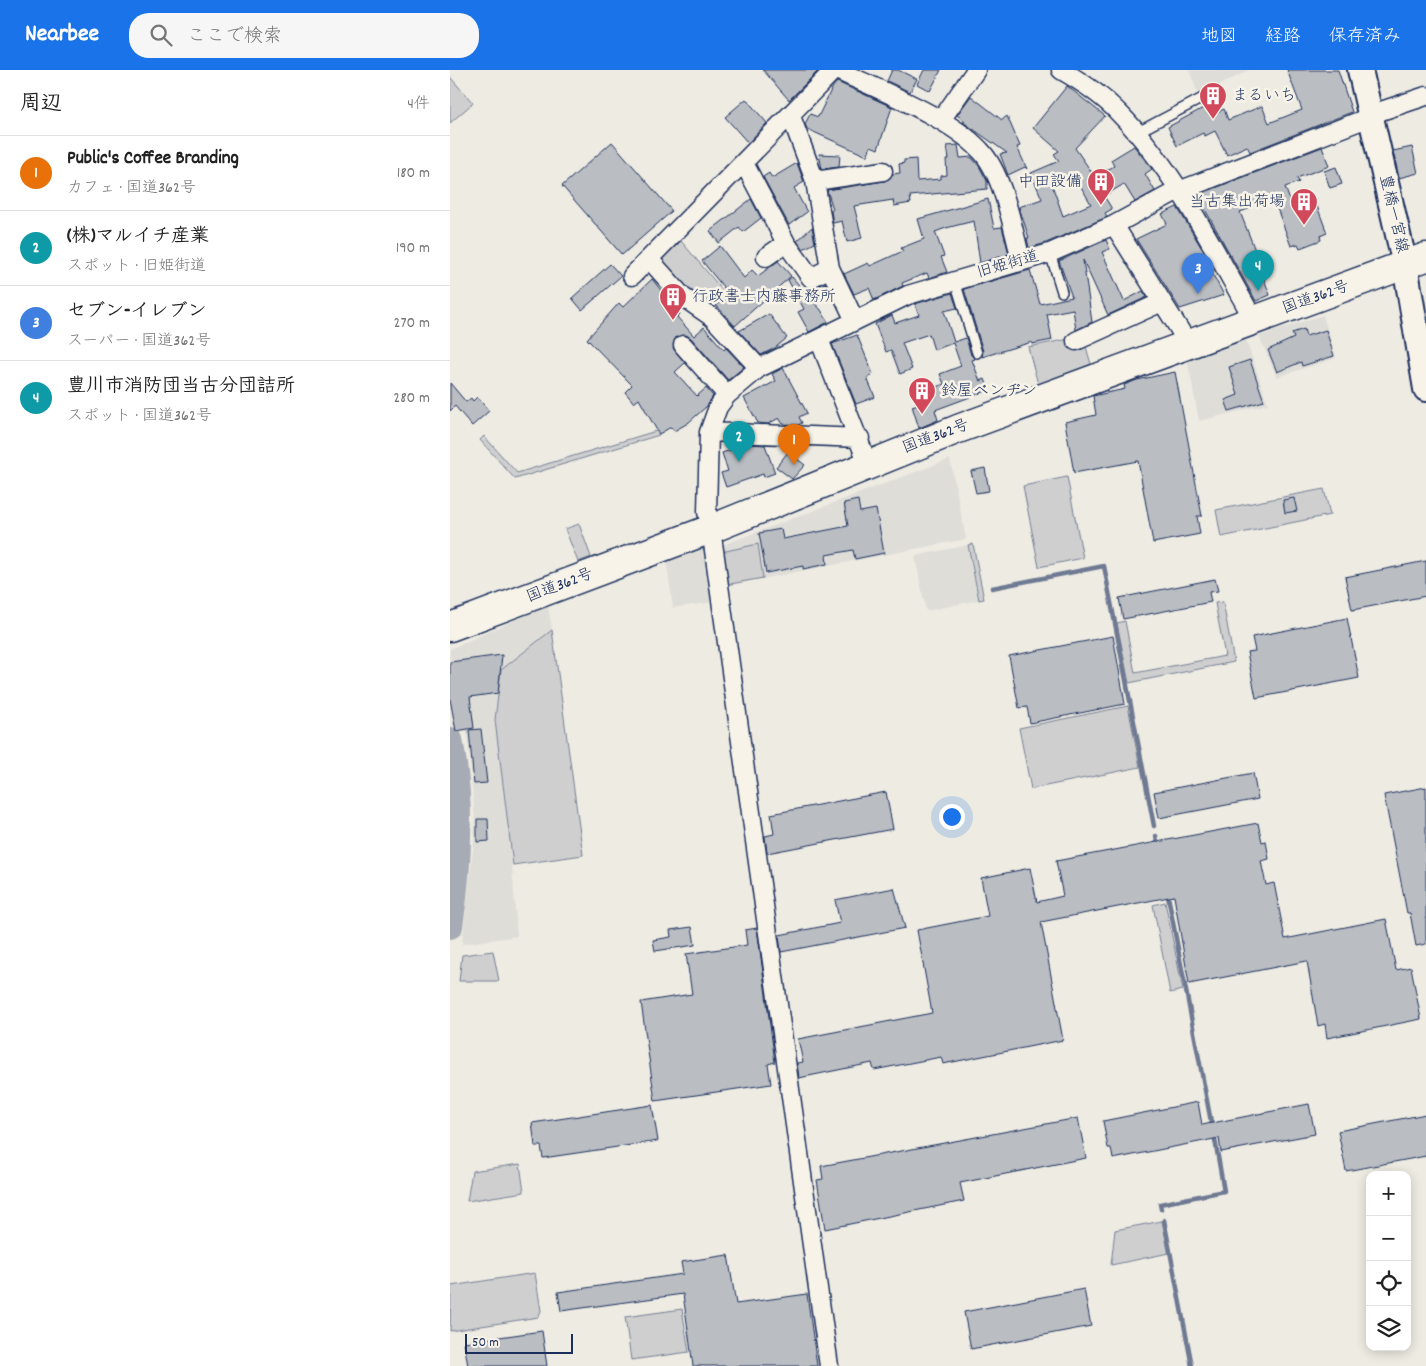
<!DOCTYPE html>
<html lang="ja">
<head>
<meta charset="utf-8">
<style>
  body { margin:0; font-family:Dekko,"Klee One",sans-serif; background:#f6f6f6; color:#222 }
  .controls { position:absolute; right:15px; bottom:15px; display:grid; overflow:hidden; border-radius:10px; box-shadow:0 2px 12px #0003 }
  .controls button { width:45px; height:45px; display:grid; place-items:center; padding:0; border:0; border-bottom:1px solid #e0e0e0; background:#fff; color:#222; font:25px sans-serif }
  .scale { position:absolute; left:15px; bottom:12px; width:108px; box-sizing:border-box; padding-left:5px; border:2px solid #1b2f5e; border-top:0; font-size:14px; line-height:18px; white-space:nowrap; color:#1b2f5e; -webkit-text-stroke:4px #f7f3e8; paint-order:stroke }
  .you { position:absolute; left:501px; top:746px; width:18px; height:18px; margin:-12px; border:4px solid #fff; border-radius:50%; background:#1a73e8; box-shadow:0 0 0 8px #1a73e833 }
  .badge { display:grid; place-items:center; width:32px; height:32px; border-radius:50%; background:#1a73e8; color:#fff; font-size:16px; font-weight:700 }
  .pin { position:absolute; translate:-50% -41px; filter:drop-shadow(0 1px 2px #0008) }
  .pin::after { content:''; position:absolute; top:26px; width:18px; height:15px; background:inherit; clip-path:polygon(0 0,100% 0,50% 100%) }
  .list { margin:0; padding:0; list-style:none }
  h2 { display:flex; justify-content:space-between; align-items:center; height:65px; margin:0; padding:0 20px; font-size:21px }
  h2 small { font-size:16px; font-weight:400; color:#767676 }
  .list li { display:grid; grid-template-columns:32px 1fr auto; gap:15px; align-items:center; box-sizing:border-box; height:75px; padding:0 20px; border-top:1px solid #e0e0e0 }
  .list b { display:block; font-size:19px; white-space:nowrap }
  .list p { margin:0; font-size:16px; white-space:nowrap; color:#767676 }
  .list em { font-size:16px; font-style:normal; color:#767676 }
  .icon { flex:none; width:28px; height:28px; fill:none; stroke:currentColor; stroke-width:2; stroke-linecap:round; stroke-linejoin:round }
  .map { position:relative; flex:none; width:976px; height:1296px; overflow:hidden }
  header { display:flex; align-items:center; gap:30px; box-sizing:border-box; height:70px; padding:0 25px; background:#1a73e8; color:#fff }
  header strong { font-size:24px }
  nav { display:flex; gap:28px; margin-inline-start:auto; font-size:18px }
  .search { width:350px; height:45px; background:#f6f6f6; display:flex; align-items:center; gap:12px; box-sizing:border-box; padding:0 18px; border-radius:20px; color:#767676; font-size:19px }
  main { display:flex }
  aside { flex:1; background:#fff }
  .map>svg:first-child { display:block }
</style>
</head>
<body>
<header>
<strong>Nearbee</strong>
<div class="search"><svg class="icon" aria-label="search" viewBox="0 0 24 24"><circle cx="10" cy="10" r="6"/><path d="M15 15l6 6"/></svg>ここで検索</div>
<nav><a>地図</a><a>経路</a><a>保存済み</a></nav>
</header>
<main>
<aside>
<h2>周辺<small>4件</small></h2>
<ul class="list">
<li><span class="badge" style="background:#e8710a">1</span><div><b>Public's Coffee Branding</b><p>カフェ · 国道362号</p></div><em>180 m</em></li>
<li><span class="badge" style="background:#0f9aa8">2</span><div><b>(株)マルイチ産業</b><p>スポット · 旧姫街道</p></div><em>190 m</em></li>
<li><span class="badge" style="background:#3f7fe0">3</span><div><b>セブン-イレブン</b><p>スーパー · 国道362号</p></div><em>270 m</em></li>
<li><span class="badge" style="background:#0f9aa8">4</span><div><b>豊川市消防団当古分団詰所</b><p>スポット · 国道362号</p></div><em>280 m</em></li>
</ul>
</aside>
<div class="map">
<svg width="976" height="1296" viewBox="0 0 976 1296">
  <rect width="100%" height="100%" fill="#eeebe2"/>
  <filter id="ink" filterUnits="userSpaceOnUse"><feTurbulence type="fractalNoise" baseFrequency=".02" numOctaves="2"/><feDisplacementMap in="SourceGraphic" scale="10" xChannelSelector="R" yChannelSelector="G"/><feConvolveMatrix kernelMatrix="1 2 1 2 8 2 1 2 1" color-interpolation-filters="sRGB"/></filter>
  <g filter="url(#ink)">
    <path fill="#deddd8" d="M739 0H799L749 26Z
      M873 245 886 288 827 307 809 266Z
      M796 270 818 334 749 351 737 288Z
      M500 389 516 469 275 516 270 476Z
      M256 473 264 532 223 538 216 488Z
      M518 475 529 530 476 541 465 486Z
      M98 535 102 560 51 600 45 649 62 795 67 866 12 874 24 771 25 749 17 661 5 662 0 633V579Z"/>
    <path fill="#cfcfcf" stroke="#757f96" d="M0 7 23 33 0 53Z
      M231 171 274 222 258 239 209 192Z
      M650 263 636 277 641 294 588 314 578 277Z
      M206 361 209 365 65 409 30 370 34 366 67 403Z
      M617 407 633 488 589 497 573 416Z
      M874 419 880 445 771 467 766 440Z
      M129 454 141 487 128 492 115 459Z
      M308 474 313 508 275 515 271 482Z
      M523 474 534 529 529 530 518 475Z
      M773 532 784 592 679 613 667 553 675 551 685 603 775 586 765 533Z
      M102 560 133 785 63 795 45 650 51 600Z
      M678 636 690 697 581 719 569 658Z
      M715 832 733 920 720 923 703 835Z
      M43 881 49 911H9L12 885Z
      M70 1094 74 1122 17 1131 22 1101Z
      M712 1151 719 1183 661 1195 665 1160Z
      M85 1203 91 1241 88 1247 0 1261 1 1216Z
      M232 1239 239 1282 181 1290 175 1247Z"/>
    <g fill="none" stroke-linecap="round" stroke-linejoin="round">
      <path stroke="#6e7992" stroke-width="4.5" d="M542 518 654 496 704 756
        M706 766 708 777
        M717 821 762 1057
        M711 1139 710 1134 774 1121 764 1064
        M714 1150 742 1296"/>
      <path stroke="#a6abb5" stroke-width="26" d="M0 670C12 732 10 794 0 856"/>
    </g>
    <path fill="#babdc2" stroke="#1b2f5e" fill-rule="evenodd" d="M313 0H369L339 30Z
      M442 0H448L467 9 460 22 437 11Z
      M474 0H491L480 21 467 14Z
      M837 0H888L902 42 800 82 797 76 777 85 765 61 755 66 753 63 727 76 718 57 757 36 761 45 774 39 778 50 812 36 819 53 852 40Z
      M387 12 442 37 428 79 421 76 417 86 357 59 355 54 360 44 368 47 382 18Z
      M617 16 655 46 625 78 645 107 664 96 661 90 684 76 702 99 695 104 705 121 685 132 674 114 654 126 662 139 655 143 657 147 596 173 579 178 577 168H579L569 137 592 129 581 103 609 91 604 84 609 81 583 58ZM620 107 623 113 627 110 641 134 613 146 602 115Z
      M521 26 552 50 557 46 570 76 567 77 577 99 575 97 558 105 550 84 557 83 513 52 515 51 507 45Z
      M296 29 317 53 298 73 275 47Z
      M162 72 222 141 172 185 112 116Z
      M508 75 510 88 521 87 529 96 537 111V119L460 126 461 133 444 136 443 130 404 136 412 168 397 172 392 151 383 153 381 141 383 139 377 120 435 111 443 104 450 103 449 94 454 93V90L466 89 467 111 491 109V106L497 105 496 89H499L497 76Z
      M872 77 879 96 847 108 849 112 835 117 843 139 858 134 860 138 867 136 877 163 870 166 871 170 850 178 848 174 841 176 822 125 799 134 801 138 790 142 816 208 814 209 820 225 806 231 747 125Z
      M962 77 968 103 949 108 943 81Z
      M369 84 390 85 389 97 372 99Z
      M347 93 354 112 344 118 357 142 339 155 313 107 319 103 322 108Z
      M886 97 892 114 880 118 874 101Z
      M301 129 311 148 293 162 289 157 269 173 260 161Z
      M538 129 544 158 552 157 559 184 530 193 524 151 496 158 485 162 494 186 491 187 497 202 479 208 477 203 452 213 453 216 424 230 419 218 404 224 394 204 418 193 420 196 453 181 451 178 474 169 468 149Z
      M727 137 760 192 757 194 774 225 730 239 686 169 717 154 712 144Z
      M362 157 365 173 353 179 347 171Z
      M656 170 660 179 652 182 674 231 693 221 697 227 658 245 633 190 642 252 626 260 623 239 597 244 602 270 582 274V272L532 287 533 281 514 219 580 200 590 234 622 227 609 191Z
      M270 176 294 208 302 200 308 206 328 191 341 206 285 256 266 235 279 224 252 191Z
      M160 194 171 206 132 240 122 228Z
      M342 207 371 240 378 252 359 262 348 242 354 239 338 210Z
      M202 209 230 244 227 247 244 266 254 257 274 280 276 278 294 297 278 310 241 268 236 265 226 267 223 278 235 293 225 302 247 326 256 318 263 326 257 336 238 353 224 361 221 357 209 364 189 329 184 333 175 322 182 315 137 269 169 233 173 237Z
      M375 213 383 228 376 232 368 216Z
      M502 223 507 238 494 241 504 272 516 268 521 285 525 289 522 290 530 311 535 309 539 320 485 340 488 350 469 358 462 336 471 333 467 324 494 314 490 304 511 296 503 273 484 280 479 264 452 273 462 299 450 304 441 280 436 282 425 254 442 245 445 253 469 245 465 234Z
      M319 244 337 268 325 278 311 285 289 261Z
      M854 259 856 266 876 260 884 286 852 296 851 292 827 302 818 280 844 268 842 263Z
      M407 265 423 304 417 308 425 327 406 334 382 274Z
      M800 290 814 331 779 341 775 330 788 325 779 297Z
      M333 298 357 343 349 347 352 353 348 355 333 354 329 348 318 354 308 353 294 328 326 311 322 304Z
      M725 302 752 446H747L750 464 703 473 688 391 624 403 615 352 646 345 643 326 675 319 674 315 687 310Z
      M0 313 16 332 21 328 23 331 27 327 39 341 22 356 5 336 0 341Z
      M299 374 315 375 325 403 314 407 313 404 276 417 271 403 278 401 272 383Z
      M338 382 355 395 342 409 326 397Z
      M535 398 539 421 526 423 521 401Z
      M844 428 847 441 835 443 833 430Z
      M408 430 410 442 426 439 434 483 405 489 403 480 376 485 377 494 353 499V496L316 503 309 463 331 459 333 469 398 456 394 433Z
      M976 491V526L902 540 895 507Z
      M765 509 768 521 759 522 761 532 673 549 669 528Z
      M897 548 909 608 806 628 797 582 805 581 802 567Z
      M663 566 675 634 580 653 577 637 569 638 559 586Z
      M52 585 48 623 20 627 24 658 6 661 0 629V592Z
      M31 659 37 713 24 714 19 660Z
      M803 703 808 729 709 748 704 722Z
      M976 717V874L966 876 960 843H957L934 725Z
      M436 722 443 759 317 783 315 766 324 764 321 744Z
      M27 749H38L39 771 27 772Z
      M808 753 812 772 816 771 819 789 811 791 816 815 824 813 835 869 936 849 946 900 961 897 971 949 877 968 875 954 868 956 857 891 739 914 724 826 591 852 613 970 493 994 491 987 424 1000 422 993 349 1008 347 993 353 992 348 969 482 943 467 860 538 846 531 808 580 798 587 832 613 826 606 791Z
      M444 818 455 858 331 882 329 865 390 853 385 830Z
      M242 857 245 875 205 881 203 870 221 867 220 860Z
      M307 858 325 992 318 994 321 1014 205 1031 191 932 242 924 236 884 297 875 295 860Z
      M748 1032 752 1055 859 1034 865 1064 771 1082 769 1068 663 1089 661 1078H658L653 1051Z
      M202 1035 208 1071 93 1088 91 1076H85L82 1053Z
      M976 1044V1086L896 1101 888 1061Z
      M628 1048 636 1088 510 1113 514 1131 375 1159 367 1110 373 1109 371 1096Z
      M278 1185 286 1234 357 1224 367 1296H243L233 1224 111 1241 108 1222 233 1204 231 1192Z
      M634 1219 641 1256 521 1279 514 1242Z
      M92 1261 97 1296H18L14 1272Z"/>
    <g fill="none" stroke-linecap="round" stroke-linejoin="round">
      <defs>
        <path id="service" d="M686 63 764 22
          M600 183 612 222
          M505 211 527 283"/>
        <path id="minor" d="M387 0C429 20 499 47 530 80 553 103 563 159 571 190
          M611 0C632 12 652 25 669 43 726 101 764 180 804 250
          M341 46 365 111 380 198 405 251
          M491 50 526 0
          M294 93 336 173
          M365 111 433 101
          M664 155 738 273
          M316 187 336 173 361 208 380 198
          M199 189 233 227 262 247 309 298
          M182 206 384 0
          M369 269 418 394
          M626 271 712 232
          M233 275 277 325
          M259 362 410 368
          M379 1296 261 459 257 442 259 362 268 337 277 325 309 298 458 225 600 183 664 155 721 124 920 47 931 41 976 26"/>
        <path id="secondary" d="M910 0 955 195 976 319"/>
        <path id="trunk" d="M0 557 261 459 508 359 976 187"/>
      </defs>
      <use href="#service" stroke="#1b2f5e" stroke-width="12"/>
      <use href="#minor" stroke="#1b2f5e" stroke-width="21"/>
      <use href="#secondary" stroke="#1b2f5e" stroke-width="28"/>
      <use href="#trunk" stroke="#1b2f5e" stroke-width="31"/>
      <use href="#service" stroke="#f7f3e8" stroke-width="9"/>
      <use href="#minor" stroke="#f7f3e8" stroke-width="18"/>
      <use href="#secondary" stroke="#f7f3e8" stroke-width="24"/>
      <use href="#trunk" stroke="#f7f3e8" stroke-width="28"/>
    </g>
  </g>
  <defs>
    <symbol id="building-pin" viewBox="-11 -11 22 30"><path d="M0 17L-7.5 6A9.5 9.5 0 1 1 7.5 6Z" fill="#d1495b" stroke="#f7f3e8"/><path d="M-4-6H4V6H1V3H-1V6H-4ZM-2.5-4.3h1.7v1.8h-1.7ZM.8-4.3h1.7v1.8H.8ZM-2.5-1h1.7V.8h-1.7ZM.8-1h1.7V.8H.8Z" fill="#fff"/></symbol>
  </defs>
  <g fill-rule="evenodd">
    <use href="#building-pin" x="747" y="10" width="32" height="43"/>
    <use href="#building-pin" x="635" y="96" width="32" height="43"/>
    <use href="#building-pin" x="838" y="116" width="32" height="43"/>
    <use href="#building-pin" x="207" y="211" width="32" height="43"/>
    <use href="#building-pin" x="456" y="305" width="32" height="43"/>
  </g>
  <g text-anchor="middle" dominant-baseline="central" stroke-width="5" stroke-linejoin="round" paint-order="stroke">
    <g font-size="16" fill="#1b2f5e" stroke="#f7f3e8" text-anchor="start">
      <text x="782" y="26">まるいち</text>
      <text x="632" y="112" text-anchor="end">中田設備</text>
      <text x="835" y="132" text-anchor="end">当古集出荷場</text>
      <text x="242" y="227">行政書士内藤事務所</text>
      <text x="491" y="321">鈴屋ベンヂン</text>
    </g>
    <g font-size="16" fill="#1b2f5e" stroke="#f7f3e8">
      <text transform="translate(943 144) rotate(77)">豊橋一宮線</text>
      <text transform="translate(558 195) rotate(-16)">旧姫街道</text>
      <text transform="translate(866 228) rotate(-20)">国道362号</text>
      <text transform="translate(486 367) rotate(-21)">国道362号</text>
      <text transform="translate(110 516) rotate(-21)">国道362号</text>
    </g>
  </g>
</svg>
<div class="controls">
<button>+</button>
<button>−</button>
<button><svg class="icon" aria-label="locate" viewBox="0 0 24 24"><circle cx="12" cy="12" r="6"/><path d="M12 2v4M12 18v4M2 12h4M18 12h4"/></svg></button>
<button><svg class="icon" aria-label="layers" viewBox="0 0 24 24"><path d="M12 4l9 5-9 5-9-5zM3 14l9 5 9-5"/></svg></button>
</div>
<div class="scale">50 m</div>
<div class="you"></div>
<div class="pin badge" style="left:344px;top:395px;background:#e8710a">1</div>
<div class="pin badge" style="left:289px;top:392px;background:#0f9aa8">2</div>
<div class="pin badge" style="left:748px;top:224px;background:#3f7fe0">3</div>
<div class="pin badge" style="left:808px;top:221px;background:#0f9aa8">4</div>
</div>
</main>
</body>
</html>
